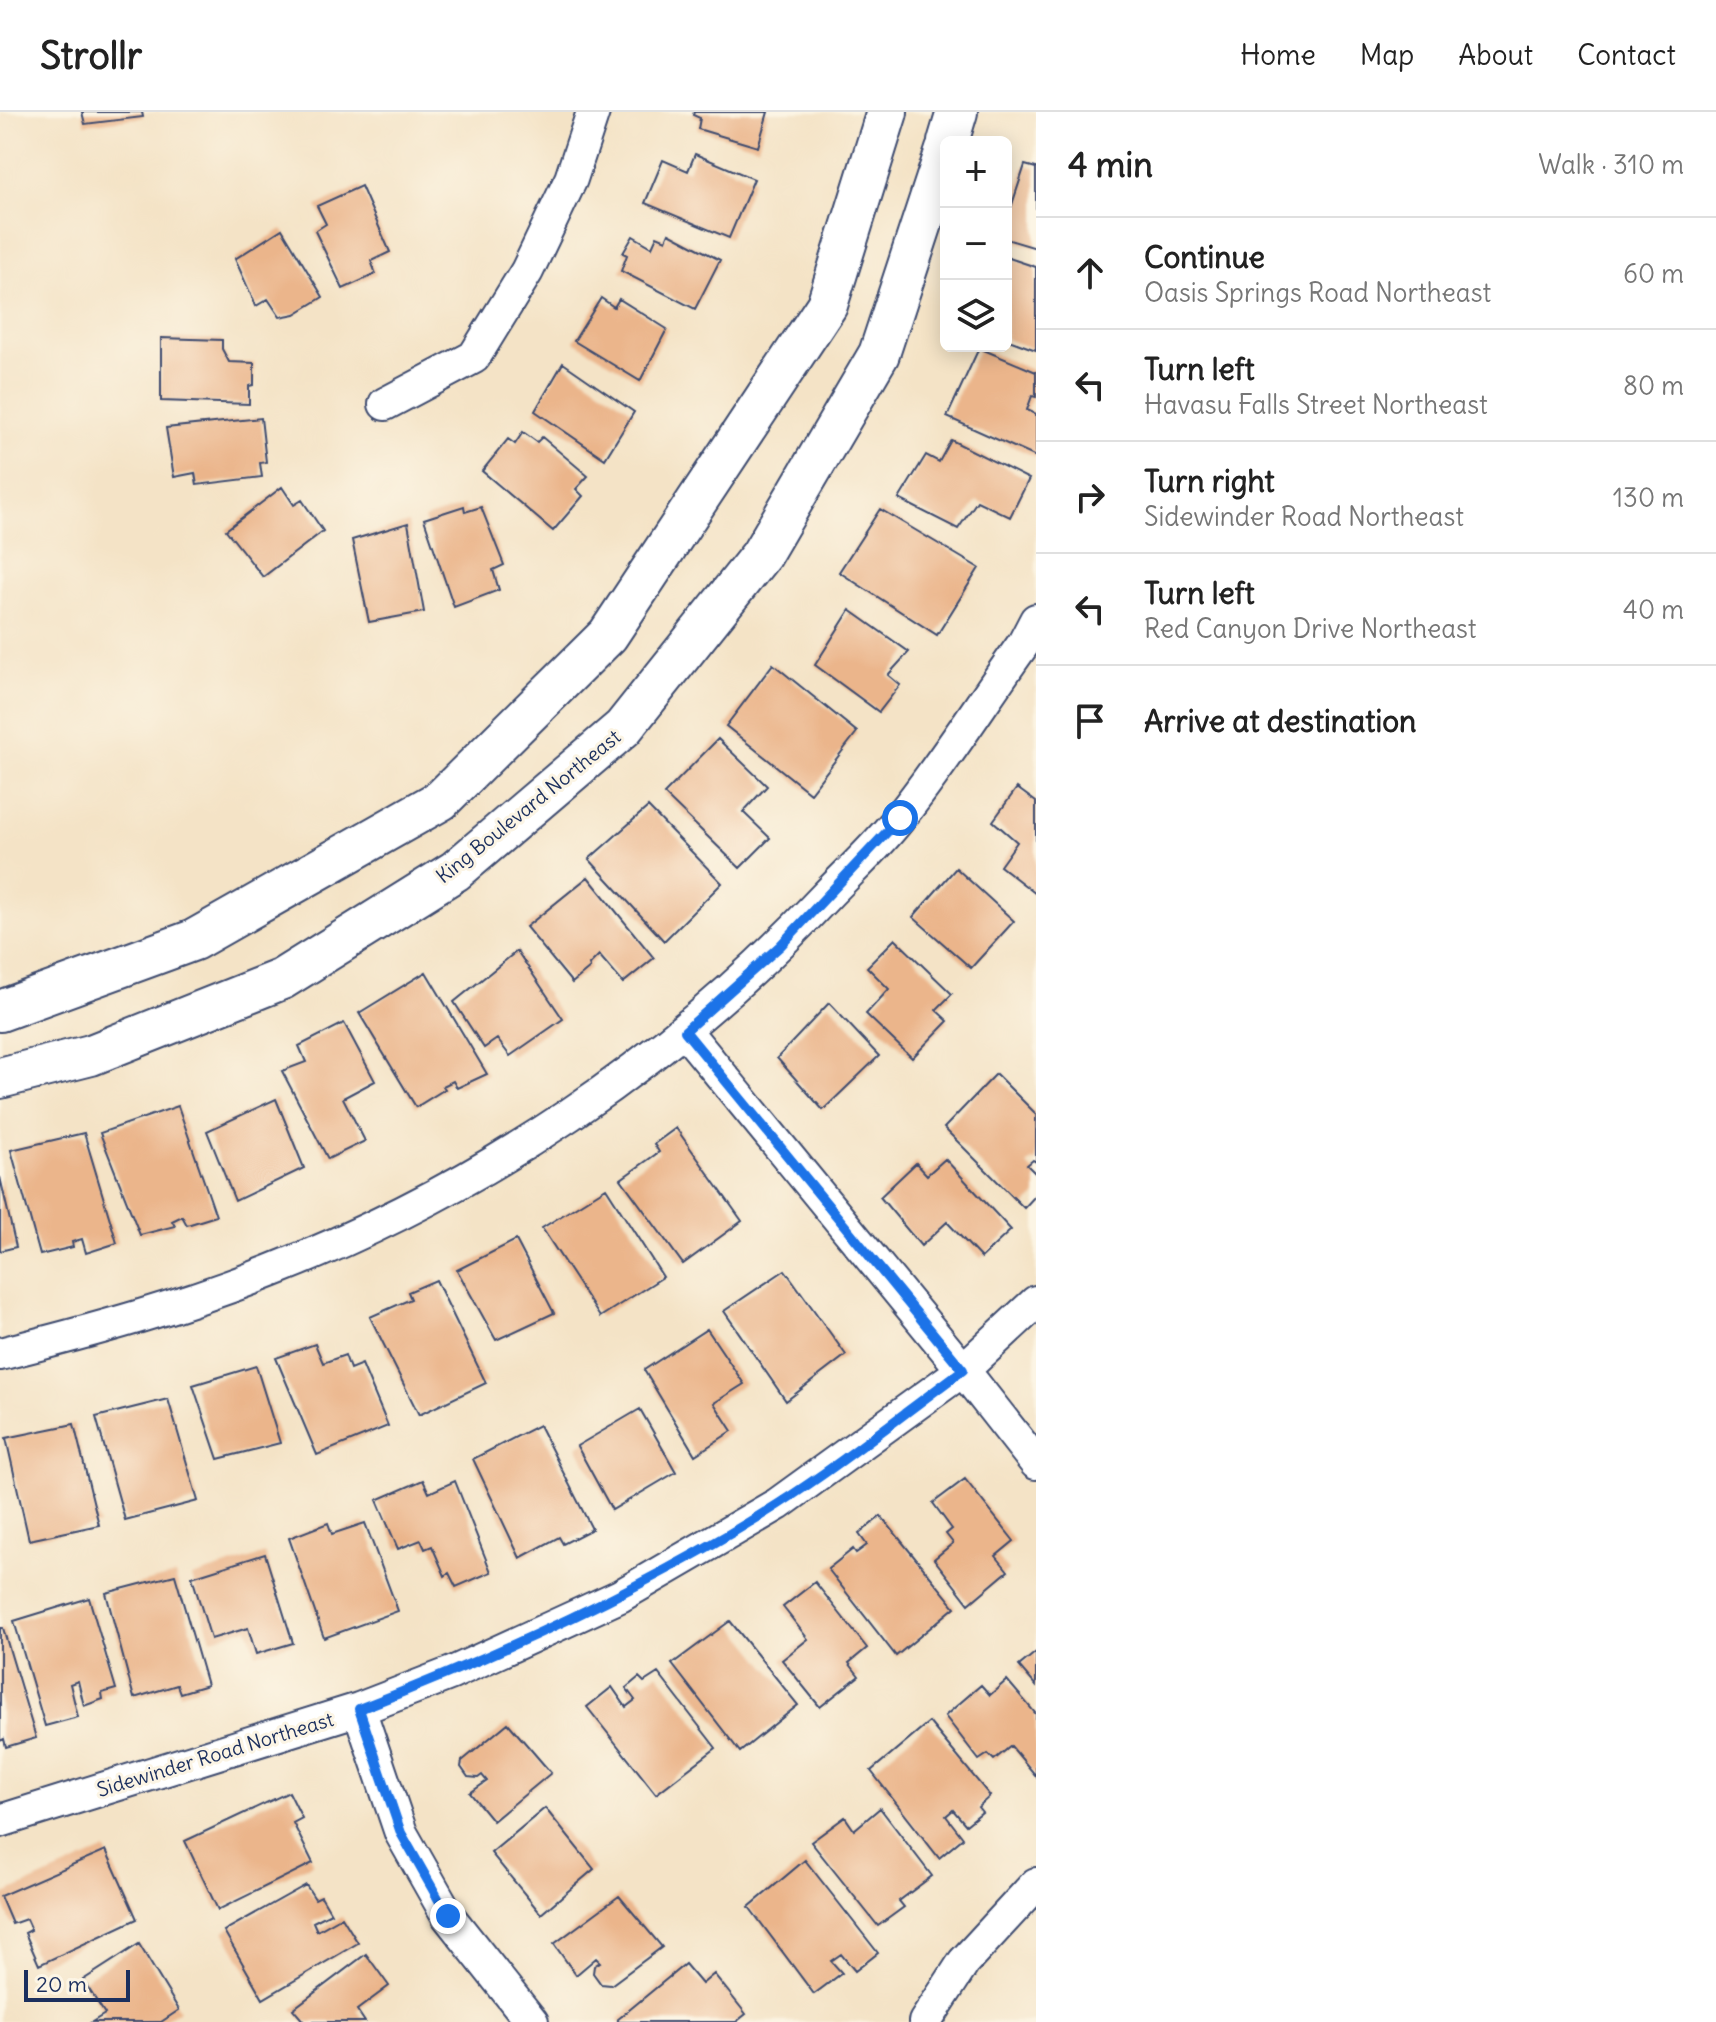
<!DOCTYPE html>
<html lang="en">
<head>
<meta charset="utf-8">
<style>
  body { margin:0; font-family:Delius,sans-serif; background:#f6f6f6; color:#222 }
  .controls { position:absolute; right:24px; top:24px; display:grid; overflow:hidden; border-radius:12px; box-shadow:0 4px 20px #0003 }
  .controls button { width:72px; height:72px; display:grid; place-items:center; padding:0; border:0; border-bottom:2px solid #e0e0e0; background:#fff; color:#222; font:40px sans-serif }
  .scale { position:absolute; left:24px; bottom:20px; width:106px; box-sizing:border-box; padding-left:8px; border:4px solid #1b2f5e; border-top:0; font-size:22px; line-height:28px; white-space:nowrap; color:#1b2f5e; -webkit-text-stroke:6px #fcf5e5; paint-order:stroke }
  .stop { position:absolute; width:24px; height:24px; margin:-18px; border:6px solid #1a73e8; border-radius:50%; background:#fff }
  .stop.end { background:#1a73e8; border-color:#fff; box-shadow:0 2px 8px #0008 }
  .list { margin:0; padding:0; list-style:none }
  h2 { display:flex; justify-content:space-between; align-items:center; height:104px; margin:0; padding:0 32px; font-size:34px }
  h2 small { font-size:26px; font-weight:400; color:#767676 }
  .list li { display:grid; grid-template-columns:52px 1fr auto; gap:24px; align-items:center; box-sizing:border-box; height:112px; padding:0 32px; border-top:2px solid #e0e0e0 }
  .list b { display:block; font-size:30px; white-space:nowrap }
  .list p { margin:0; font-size:26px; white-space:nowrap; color:#767676 }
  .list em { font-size:26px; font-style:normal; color:#767676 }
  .icon { flex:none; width:44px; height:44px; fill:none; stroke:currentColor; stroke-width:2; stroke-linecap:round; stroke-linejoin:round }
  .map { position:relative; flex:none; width:1036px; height:1910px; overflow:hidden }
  header { display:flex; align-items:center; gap:48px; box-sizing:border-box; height:112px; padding:0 40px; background:#fff; border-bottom:2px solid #e0e0e0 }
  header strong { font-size:38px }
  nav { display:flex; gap:44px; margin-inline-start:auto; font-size:28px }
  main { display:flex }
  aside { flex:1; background:#fff }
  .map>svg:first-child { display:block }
</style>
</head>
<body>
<header>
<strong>Strollr</strong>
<nav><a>Home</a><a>Map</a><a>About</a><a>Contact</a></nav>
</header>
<main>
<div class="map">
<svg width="1036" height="1910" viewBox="0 0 1036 1910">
  <rect width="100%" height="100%" fill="#fcf5e5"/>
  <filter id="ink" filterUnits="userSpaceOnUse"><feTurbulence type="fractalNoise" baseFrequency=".0125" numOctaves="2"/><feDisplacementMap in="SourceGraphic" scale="16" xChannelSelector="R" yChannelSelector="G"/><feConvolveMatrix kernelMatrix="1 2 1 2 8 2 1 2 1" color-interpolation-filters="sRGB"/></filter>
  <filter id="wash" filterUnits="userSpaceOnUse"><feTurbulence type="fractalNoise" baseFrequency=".006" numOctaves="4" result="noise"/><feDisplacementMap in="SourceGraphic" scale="32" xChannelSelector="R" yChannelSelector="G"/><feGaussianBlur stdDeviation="1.8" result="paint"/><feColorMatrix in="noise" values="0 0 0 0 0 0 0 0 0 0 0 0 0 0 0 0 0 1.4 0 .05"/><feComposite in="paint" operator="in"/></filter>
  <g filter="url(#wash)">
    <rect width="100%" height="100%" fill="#f4e3c6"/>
    <g id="blocks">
      <path fill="#ebb58b" d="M82 0H142L143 5 85 12Z
        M694 0H768L758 35 698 17 700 6 693 3Z
        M695 42 754 67 729 126 645 91 663 48 688 59Z
        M1025 53 1036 56V136L1006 127V111Z
        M361 74 390 140 371 149 376 162 343 177 315 119 326 112 317 94Z
        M282 117 323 185 295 202 280 205 268 187 256 194 235 147Z
        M669 121 720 148 695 197 621 159 627 143 623 141 633 124 652 135 657 124 666 128Z
        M1006 145 1036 155V238L1006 227Z
        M601 186 614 195 619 187 667 217 640 269 574 229Z
        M161 226 222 228V237L229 250 254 251V273L249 274V292L161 289Z
        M979 236 1036 260V285L1032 284 1027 298 1036 302V345L947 305Z
        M563 251 634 300 605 347 535 299Z
        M261 306 266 350 260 351 262 365 197 373 195 361 174 365 166 316Z
        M523 320 537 330 542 325 588 364 576 377 583 384 553 419 482 359 508 327 515 332Z
        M951 328 1029 367 1010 405 977 389 958 417 899 387 926 343 939 350Z
        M282 375 294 393 302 388 323 419 263 465 226 418Z
        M464 394 465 400 481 395 504 453 493 458 499 478 454 495 424 407Z
        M880 397 979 456 937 523 839 460Z
        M408 411 424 500 369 510 352 428Z
        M850 498 909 540 888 563 900 573 879 600 815 553Z
        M773 552 857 620 810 681 726 614Z
        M718 627 767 674 743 700 770 726 740 756 664 682Z
        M1017 676 1036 690V782L1000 754 1017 730 993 709Z
        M648 695 722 771 664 829 589 747Z
        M956 756 1014 809 971 856 913 805Z
        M588 765 654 846 623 871 599 843 589 853 590 856 572 871 526 815Z
        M895 827 952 882 936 898 948 909 912 946 866 902 889 877 867 855Z
        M517 839 563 907 510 944 497 927 484 936 454 890Z
        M426 860 487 962 457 976 453 969 443 974 445 977 416 995 359 901Z
        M829 891 879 944 823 998 777 946Z
        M344 911 375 969 343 986 365 1029 328 1047 282 959 306 950 299 934Z
        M996 962 1036 1002V1050L1033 1048 1027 1053 1036 1062V1083L1024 1096 944 1016Z
        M276 987 304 1056 235 1089 207 1019Z
        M178 994 216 1104 187 1113 182 1104 172 1109 175 1114 140 1123 100 1021Z
        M676 1016 742 1109 683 1152 621 1067 659 1040 654 1032Z
        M84 1021 117 1131 86 1141 82 1127 72 1130 73 1135 40 1143 11 1038Z
        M945 1047 1011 1118 981 1146 947 1110 921 1134 880 1085 916 1051 927 1063Z
        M0 1065 16 1135 0 1139Z
        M606 1076 663 1165 600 1205 542 1116Z
        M516 1128 554 1201 496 1228 457 1158Z
        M785 1158 846 1243 786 1289 724 1199Z
        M436 1168 486 1271 419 1303 370 1205 411 1187 408 1180Z
        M707 1217 744 1272 714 1291 732 1319 695 1343 644 1258Z
        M315 1232 323 1251 345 1243 350 1257 362 1252 388 1314 317 1343 276 1246Z
        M256 1254 280 1331 218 1347 193 1273Z
        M168 1287 198 1389 125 1408 96 1305Z
        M640 1297 676 1360 612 1398 577 1334Z
        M74 1312 99 1413 29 1428 6 1326Z
        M539 1313 592 1417 563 1432 559 1425 520 1446 473 1347Z
        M965 1367 1014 1429 996 1444 1008 1459 969 1492 934 1447 953 1431 946 1422 952 1417 933 1391Z
        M423 1368 429 1381 455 1369 491 1460 456 1475 449 1461 445 1464 432 1434 425 1437 421 1428 398 1437 377 1388Z
        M881 1404 955 1495 896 1544 828 1457 853 1437 856 1441 867 1433 859 1422Z
        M328 1411 332 1422 365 1411 398 1499 324 1526 289 1426Z
        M265 1442 293 1531 256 1542 248 1516 211 1527 192 1465Z
        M175 1463 207 1573 180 1581 177 1573 134 1586 106 1481Z
        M815 1470 867 1536 849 1551 859 1564 820 1595 782 1548 808 1527 783 1495Z
        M89 1486 116 1577 102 1581 103 1587 84 1594 78 1569 70 1572 78 1605 45 1614 14 1509Z
        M730 1509 798 1593 740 1640 672 1552Z
        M0 1516H3L36 1626 6 1635 4 1627 0 1629Z
        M1036 1540V1574L1019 1554Z
        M658 1561 716 1636 656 1682 587 1595 612 1575 626 1595 635 1588 626 1576 639 1565 644 1570Z
        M1007 1568 1036 1602V1664L1011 1634 994 1648 988 1642 979 1648 945 1604 981 1573 990 1583Z
        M929 1610 990 1684 978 1695 982 1700 966 1713 953 1698 946 1704 963 1726 939 1746 871 1659Z
        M508 1611 551 1661 493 1709 470 1681 487 1669 482 1663 478 1666 468 1665 461 1655 462 1649Z
        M289 1680 302 1706 293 1711 313 1751 218 1798 185 1729Z
        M545 1696 594 1757 541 1802 491 1741Z
        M880 1696 932 1764 899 1789 904 1795 878 1814 811 1730 845 1705 854 1718Z
        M106 1738 137 1807 39 1853 25 1821 31 1818 26 1807 12 1812 0 1784Z
        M805 1748 878 1841 855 1859 841 1842 831 1849 842 1861 814 1882 749 1795Z
        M306 1773 315 1787 321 1784 331 1801 313 1810 317 1819 342 1805 358 1831 263 1887 224 1819Z
        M619 1784 662 1835 611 1873 601 1872 593 1861 594 1854 600 1850 596 1846 576 1863 554 1832Z
        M139 1832 179 1898 161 1910H92L105 1902 83 1868Z
        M366 1842 389 1874 357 1898 365 1910H304L293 1897Z
        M685 1852 702 1872 714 1862 746 1902 736 1910H619L617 1908Z"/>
    </g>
  </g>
  <g filter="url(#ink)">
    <use href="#blocks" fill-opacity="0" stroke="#3c4a6e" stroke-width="2"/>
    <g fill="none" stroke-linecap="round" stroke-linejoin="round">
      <defs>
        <path id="minor" d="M385 292 474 245 527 159 571 67 593 0
          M685 919 963 1258 1036 1351
          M0 1242C92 1219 183 1194 271 1159 481 1077 672 949 826 784 851 758 879 733 901 704 945 649 983 588 1024 531L1036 508
          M359 1597 401 1721 448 1804 532 1910
          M0 1709 359 1597 452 1561 620 1484 778 1392 963 1258 1036 1190
          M925 1910 964 1850 1036 1772"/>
        <path id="tertiary" d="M948 30 957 0
          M0 899 194 828 441 688 608 523 827 193 887 0
          M0 966 91 943 282 867 455 759 623 616 761 443 879 242 946 38"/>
      </defs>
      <use href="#minor" stroke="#3c4a6e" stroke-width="36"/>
      <use href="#tertiary" stroke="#3c4a6e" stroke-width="44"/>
      <use href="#minor" stroke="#fff" stroke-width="32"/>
      <use href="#tertiary" stroke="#fff" stroke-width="40"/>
    </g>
  </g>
  <g fill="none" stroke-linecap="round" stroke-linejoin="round" filter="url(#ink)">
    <path stroke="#1a73e8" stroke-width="10" d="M448 1804 401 1721 359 1597C504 1541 646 1476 777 1393 840 1353 903 1302 963 1258L685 919 780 834 900 706"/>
  </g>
  <g text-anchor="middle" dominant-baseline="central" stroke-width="6" stroke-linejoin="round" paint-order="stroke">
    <g font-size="20" fill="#1b2f5e" stroke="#fcf5e5">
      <text transform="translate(528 694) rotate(-39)">King Boulevard Northeast</text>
      <text transform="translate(215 1642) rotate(-17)">Sidewinder Road Northeast</text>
    </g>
  </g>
</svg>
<div class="controls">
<button>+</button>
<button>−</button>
<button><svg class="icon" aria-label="layers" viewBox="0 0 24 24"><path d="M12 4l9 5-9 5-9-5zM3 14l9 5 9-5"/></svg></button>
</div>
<div class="scale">20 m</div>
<div class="stop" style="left:900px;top:706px"></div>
<div class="stop end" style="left:448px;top:1804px"></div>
</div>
<aside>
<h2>4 min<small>Walk · 310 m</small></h2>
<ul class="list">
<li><svg class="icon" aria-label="ahead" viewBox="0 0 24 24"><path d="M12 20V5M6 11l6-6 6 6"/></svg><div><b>Continue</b><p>Oasis Springs Road Northeast</p></div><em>60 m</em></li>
<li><svg class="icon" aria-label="left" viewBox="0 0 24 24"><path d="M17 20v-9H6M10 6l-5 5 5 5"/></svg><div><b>Turn left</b><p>Havasu Falls Street Northeast</p></div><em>80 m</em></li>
<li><svg class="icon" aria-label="right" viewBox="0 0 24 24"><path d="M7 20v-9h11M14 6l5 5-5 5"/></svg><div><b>Turn right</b><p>Sidewinder Road Northeast</p></div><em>130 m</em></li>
<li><svg class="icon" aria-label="left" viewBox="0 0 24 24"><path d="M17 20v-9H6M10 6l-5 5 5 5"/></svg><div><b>Turn left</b><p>Red Canyon Drive Northeast</p></div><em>40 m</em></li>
<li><svg class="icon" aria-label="arrive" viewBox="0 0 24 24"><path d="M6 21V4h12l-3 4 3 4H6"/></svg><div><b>Arrive at destination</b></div></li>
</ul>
</aside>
</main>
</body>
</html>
